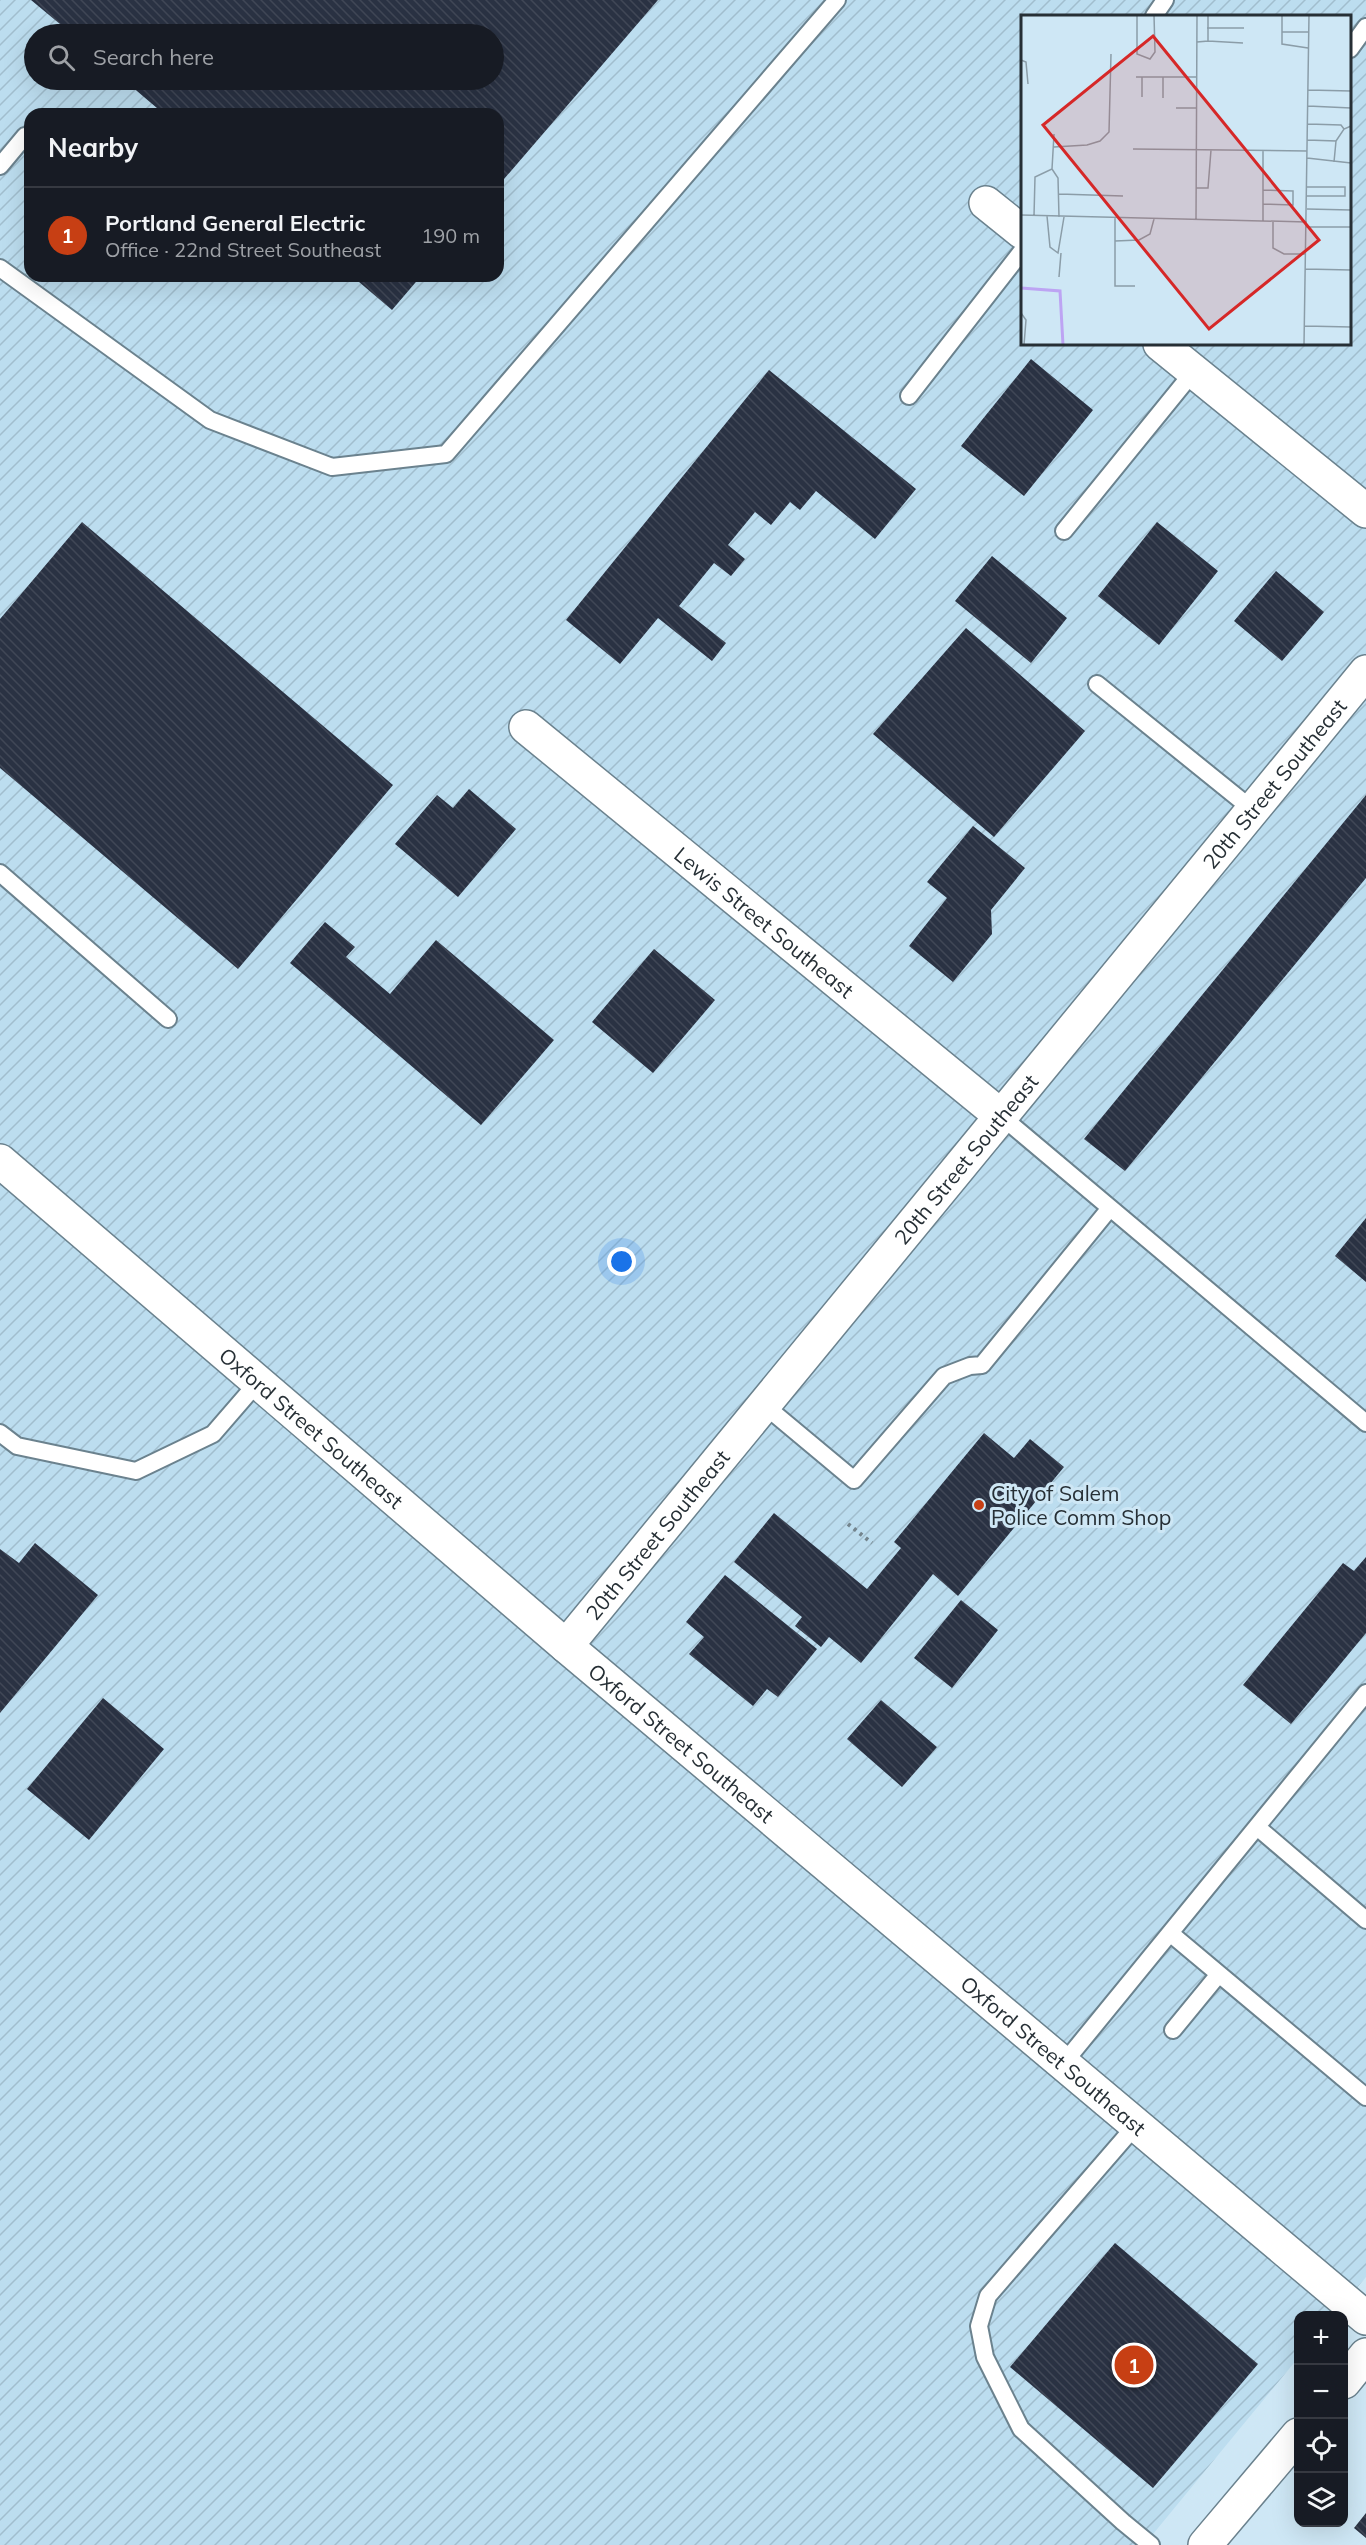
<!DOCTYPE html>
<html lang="en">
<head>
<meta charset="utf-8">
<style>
  body { margin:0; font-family:Mulish,sans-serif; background:#242831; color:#f1f3f6 }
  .controls { position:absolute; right:18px; bottom:18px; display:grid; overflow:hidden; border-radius:12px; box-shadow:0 6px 24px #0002 }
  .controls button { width:54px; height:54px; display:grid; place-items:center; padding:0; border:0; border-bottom:2px solid #363941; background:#171b24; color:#f1f3f6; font:30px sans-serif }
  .you { position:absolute; left:622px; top:1262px; width:21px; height:21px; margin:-15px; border:4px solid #fff; border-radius:50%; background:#1a73e8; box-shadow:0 0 0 9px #1a73e833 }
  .badge { display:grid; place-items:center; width:39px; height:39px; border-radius:50%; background:#c73f14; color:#fff; font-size:20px; font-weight:700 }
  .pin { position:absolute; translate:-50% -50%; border:3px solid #fff; box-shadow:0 2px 6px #0006 }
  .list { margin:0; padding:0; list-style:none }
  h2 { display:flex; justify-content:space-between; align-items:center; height:78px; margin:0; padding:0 24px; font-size:26px }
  h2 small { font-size:20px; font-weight:400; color:#9ea1a6 }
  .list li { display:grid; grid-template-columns:39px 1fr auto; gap:18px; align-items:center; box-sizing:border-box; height:96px; padding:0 24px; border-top:2px solid #363941 }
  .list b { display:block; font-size:22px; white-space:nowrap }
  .list p { margin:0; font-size:20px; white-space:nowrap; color:#9ea1a6 }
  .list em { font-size:20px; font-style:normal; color:#9ea1a6 }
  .icon { flex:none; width:33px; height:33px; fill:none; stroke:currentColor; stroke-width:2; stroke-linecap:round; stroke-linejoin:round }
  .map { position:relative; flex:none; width:1366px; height:2545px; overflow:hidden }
  .search { position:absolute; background:#171b24; box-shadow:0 6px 24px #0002; left:24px; top:24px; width:480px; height:66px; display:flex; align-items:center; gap:15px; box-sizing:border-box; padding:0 21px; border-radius:33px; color:#9ea1a6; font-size:22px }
  .panel { position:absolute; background:#171b24; box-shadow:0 6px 24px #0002; left:24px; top:108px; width:480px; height:174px; border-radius:18px }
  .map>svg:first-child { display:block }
</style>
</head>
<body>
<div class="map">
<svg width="1366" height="2545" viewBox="0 0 1366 2545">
  <defs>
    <pattern id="industrial-furrows" width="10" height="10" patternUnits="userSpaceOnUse" patternTransform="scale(1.5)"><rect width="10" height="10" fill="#bcddef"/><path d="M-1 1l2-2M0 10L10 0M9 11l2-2" fill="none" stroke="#a1bece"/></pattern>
    <pattern id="building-back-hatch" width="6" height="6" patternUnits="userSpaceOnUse" patternTransform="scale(1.5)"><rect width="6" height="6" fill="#2a3243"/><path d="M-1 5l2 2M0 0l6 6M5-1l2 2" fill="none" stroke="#404756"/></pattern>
  </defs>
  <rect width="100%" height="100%" fill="#cee7f5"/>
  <path fill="url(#industrial-furrows)" fill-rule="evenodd" d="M0 0H1366V2277L1334 2315 1298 2316V2358L1144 2545H0ZM1022 16H1350V344H1022ZM34 34H494V80H34ZM30 114H498V276H30Z"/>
  <path fill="url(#building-back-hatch)" d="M31 0H658L498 186V114H164L124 80H494V34H72Z
    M352 276H421L392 310Z
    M1031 359 1093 410 1024 496 961 446Z
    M769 370 916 489 875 539 816 491 800 510 790 502 771 525 755 512 728 545 745 559 731 576 714 563 679 606 726 643 712 661 658 618 620 664 566 620Z
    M82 522 393 785 238 969 0 768V619Z
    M1157 522 1218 571 1159 645 1098 596Z
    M992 556 1067 618 1031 663 955 601Z
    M1276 571 1324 612 1282 661 1234 621Z
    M966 628 1085 731 994 837 873 734Z
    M469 789 516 829 458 897 395 844 437 795 453 808Z
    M1366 795V878L1125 1171 1084 1139Z
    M973 826 1025 868 991 910 992 934 953 982 909 946 947 898 927 882Z
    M325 922 355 947 346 957 390 994 436 940 554 1040 481 1125 290 963Z
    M654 949 715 1000 653 1073 592 1022Z
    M1366 1218V1282L1335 1256Z
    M984 1433 1014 1458 1030 1439 1064 1467 958 1596 933 1574 861 1663 829 1637 821 1647 795 1626 802 1617 734 1562 774 1513 867 1589 901 1548 894 1542Z
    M35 1543 98 1595 0 1713V1549L19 1563Z
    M1366 1557V1633L1291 1724 1243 1685 1343 1563 1354 1571Z
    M725 1575 817 1649 778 1697 767 1689 753 1706 689 1654 704 1637 686 1622Z
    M961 1600 998 1630 952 1688 914 1658Z
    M103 1698 164 1749 89 1840 27 1789Z
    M881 1700 937 1747 902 1787 847 1739Z
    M1115 2243 1258 2364 1153 2488 1010 2367Z
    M1366 2513V2538L1354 2528Z"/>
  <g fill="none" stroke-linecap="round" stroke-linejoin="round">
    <defs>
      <path id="service" d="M1154 16 1165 0
        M1350 49 1366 27
        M0 166 25 136
        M0 268 210 420 332 467 446 454 837 0
        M909 396 1022 251
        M1064 531 1194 371
        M1097 684 1253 810
        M0 873 168 1019
        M1001 1116 1366 1423
        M764 1405 854 1480 944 1376 970 1366 982 1365 1110 1208
        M0 1433 17 1446 136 1471 213 1434 258 1382
        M1257 1827 1366 1920
        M1170 1933 1366 2097
        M1173 2030 1219 1974
        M1063 2064 1366 1693
        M1136 2125 988 2296 979 2326 985 2357 1021 2429 1123 2522 1151 2545"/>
      <g id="minor">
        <path d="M986 203 1022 232"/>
        <path d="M1160 344 1366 511"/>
        <path id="s1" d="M526 727 1001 1116"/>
        <path id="s2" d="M0 1161 566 1646 1366 2318"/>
        <path id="s3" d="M566 1646 1366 672"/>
      </g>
      <path id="tertiary" d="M1344 2382 1366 2355
        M1205 2545 1298 2435"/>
    </defs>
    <use href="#service" stroke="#6b828e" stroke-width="20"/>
    <use href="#minor" stroke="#6b828e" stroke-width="36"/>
    <use href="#tertiary" stroke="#6b828e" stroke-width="36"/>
    <path stroke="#73848d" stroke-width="4" stroke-dasharray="3 4.5" stroke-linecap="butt" d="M848 1524 872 1543"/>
    <use href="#service" stroke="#fff" stroke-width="16"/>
    <use href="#minor" stroke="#fff" stroke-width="33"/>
    <use href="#tertiary" stroke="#fff" stroke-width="33"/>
  </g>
  <circle fill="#c73f14" stroke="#cee7f5" stroke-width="2" cx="979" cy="1505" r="6"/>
  <g text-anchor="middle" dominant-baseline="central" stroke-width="6" stroke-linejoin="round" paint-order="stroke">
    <g font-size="21" fill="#262f35" stroke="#cee7f5">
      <text stroke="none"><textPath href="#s3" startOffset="1116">20th Street Southeast</textPath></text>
      <text stroke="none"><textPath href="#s1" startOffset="308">Lewis Street Southeast</textPath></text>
      <text stroke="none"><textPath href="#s3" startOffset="630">20th Street Southeast</textPath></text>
      <text stroke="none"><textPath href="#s2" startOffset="410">Oxford Street Southeast</textPath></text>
      <text stroke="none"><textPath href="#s3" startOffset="144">20th Street Southeast</textPath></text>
      <text stroke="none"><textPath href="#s2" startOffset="896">Oxford Street Southeast</textPath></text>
      <text stroke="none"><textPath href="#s2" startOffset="1382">Oxford Street Southeast</textPath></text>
    </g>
    <g font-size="21" fill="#262f35" stroke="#cee7f5" text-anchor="start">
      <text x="991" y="1493">City of Salem<tspan x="991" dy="24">Police Comm Shop</tspan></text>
    </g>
  </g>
  <g transform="translate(1021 15)">
    <rect width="330" height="330" fill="#cee7f5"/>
    <path fill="none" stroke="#bda4f3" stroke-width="3" d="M0 273 39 276 42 330"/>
    <path fill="none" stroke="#8b9da8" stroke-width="1.5" d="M116 0V39L129 44 134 37 133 0M261 0V29L287 33M186 13H223M261 17H287M187 26 222 28M176 27 187 26V0M0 45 5 47 7 69M115 62H176M121 62V82M142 62V83M287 75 330 76M287 91 330 93M155 93H176M287 109 320 110 323 114M286 125 315 126 313 147M315 126 323 114 330 111M33 132 66 130 79 126 88 117 90 39M112 134 286 136M286 143 330 148M31 154 37 163 38 202M175 173H187L190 135M38 179 102 181M286 181H324V172H286M242 189 272 190V176L242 175M286 194 330 195M0 200 286 207M13 201 14 162 31 154 33 119M26 201 29 232 37 238 43 202M94 203V271H114M175 205 176 0M242 206V136M252 207V233L263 239H285M285 212H330M94 226 118 225 129 219 133 204M284 254 330 255M38 262 40 238M0 298 5 305 3 330M284 311 330 312M283 330 288 0"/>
    <path fill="#d62828" fill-opacity="0.15" stroke="#d62828" stroke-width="3" d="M132 21 298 225 188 314 22 110Z"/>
    <rect width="330" height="330" fill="none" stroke="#262f35" stroke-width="3"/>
  </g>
</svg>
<div class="controls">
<button>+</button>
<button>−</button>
<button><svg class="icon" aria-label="locate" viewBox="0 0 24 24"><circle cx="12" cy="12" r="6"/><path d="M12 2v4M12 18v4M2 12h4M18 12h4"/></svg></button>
<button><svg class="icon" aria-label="layers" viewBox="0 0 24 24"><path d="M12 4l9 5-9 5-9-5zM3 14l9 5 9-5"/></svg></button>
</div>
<div class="you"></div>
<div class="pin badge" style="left:1134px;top:2365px">1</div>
<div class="search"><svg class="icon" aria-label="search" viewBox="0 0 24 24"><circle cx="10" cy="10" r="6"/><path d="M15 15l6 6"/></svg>Search here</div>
<section class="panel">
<h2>Nearby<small></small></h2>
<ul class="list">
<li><span class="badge">1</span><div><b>Portland General Electric</b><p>Office · 22nd Street Southeast</p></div><em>190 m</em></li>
</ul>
</section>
</div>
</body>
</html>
